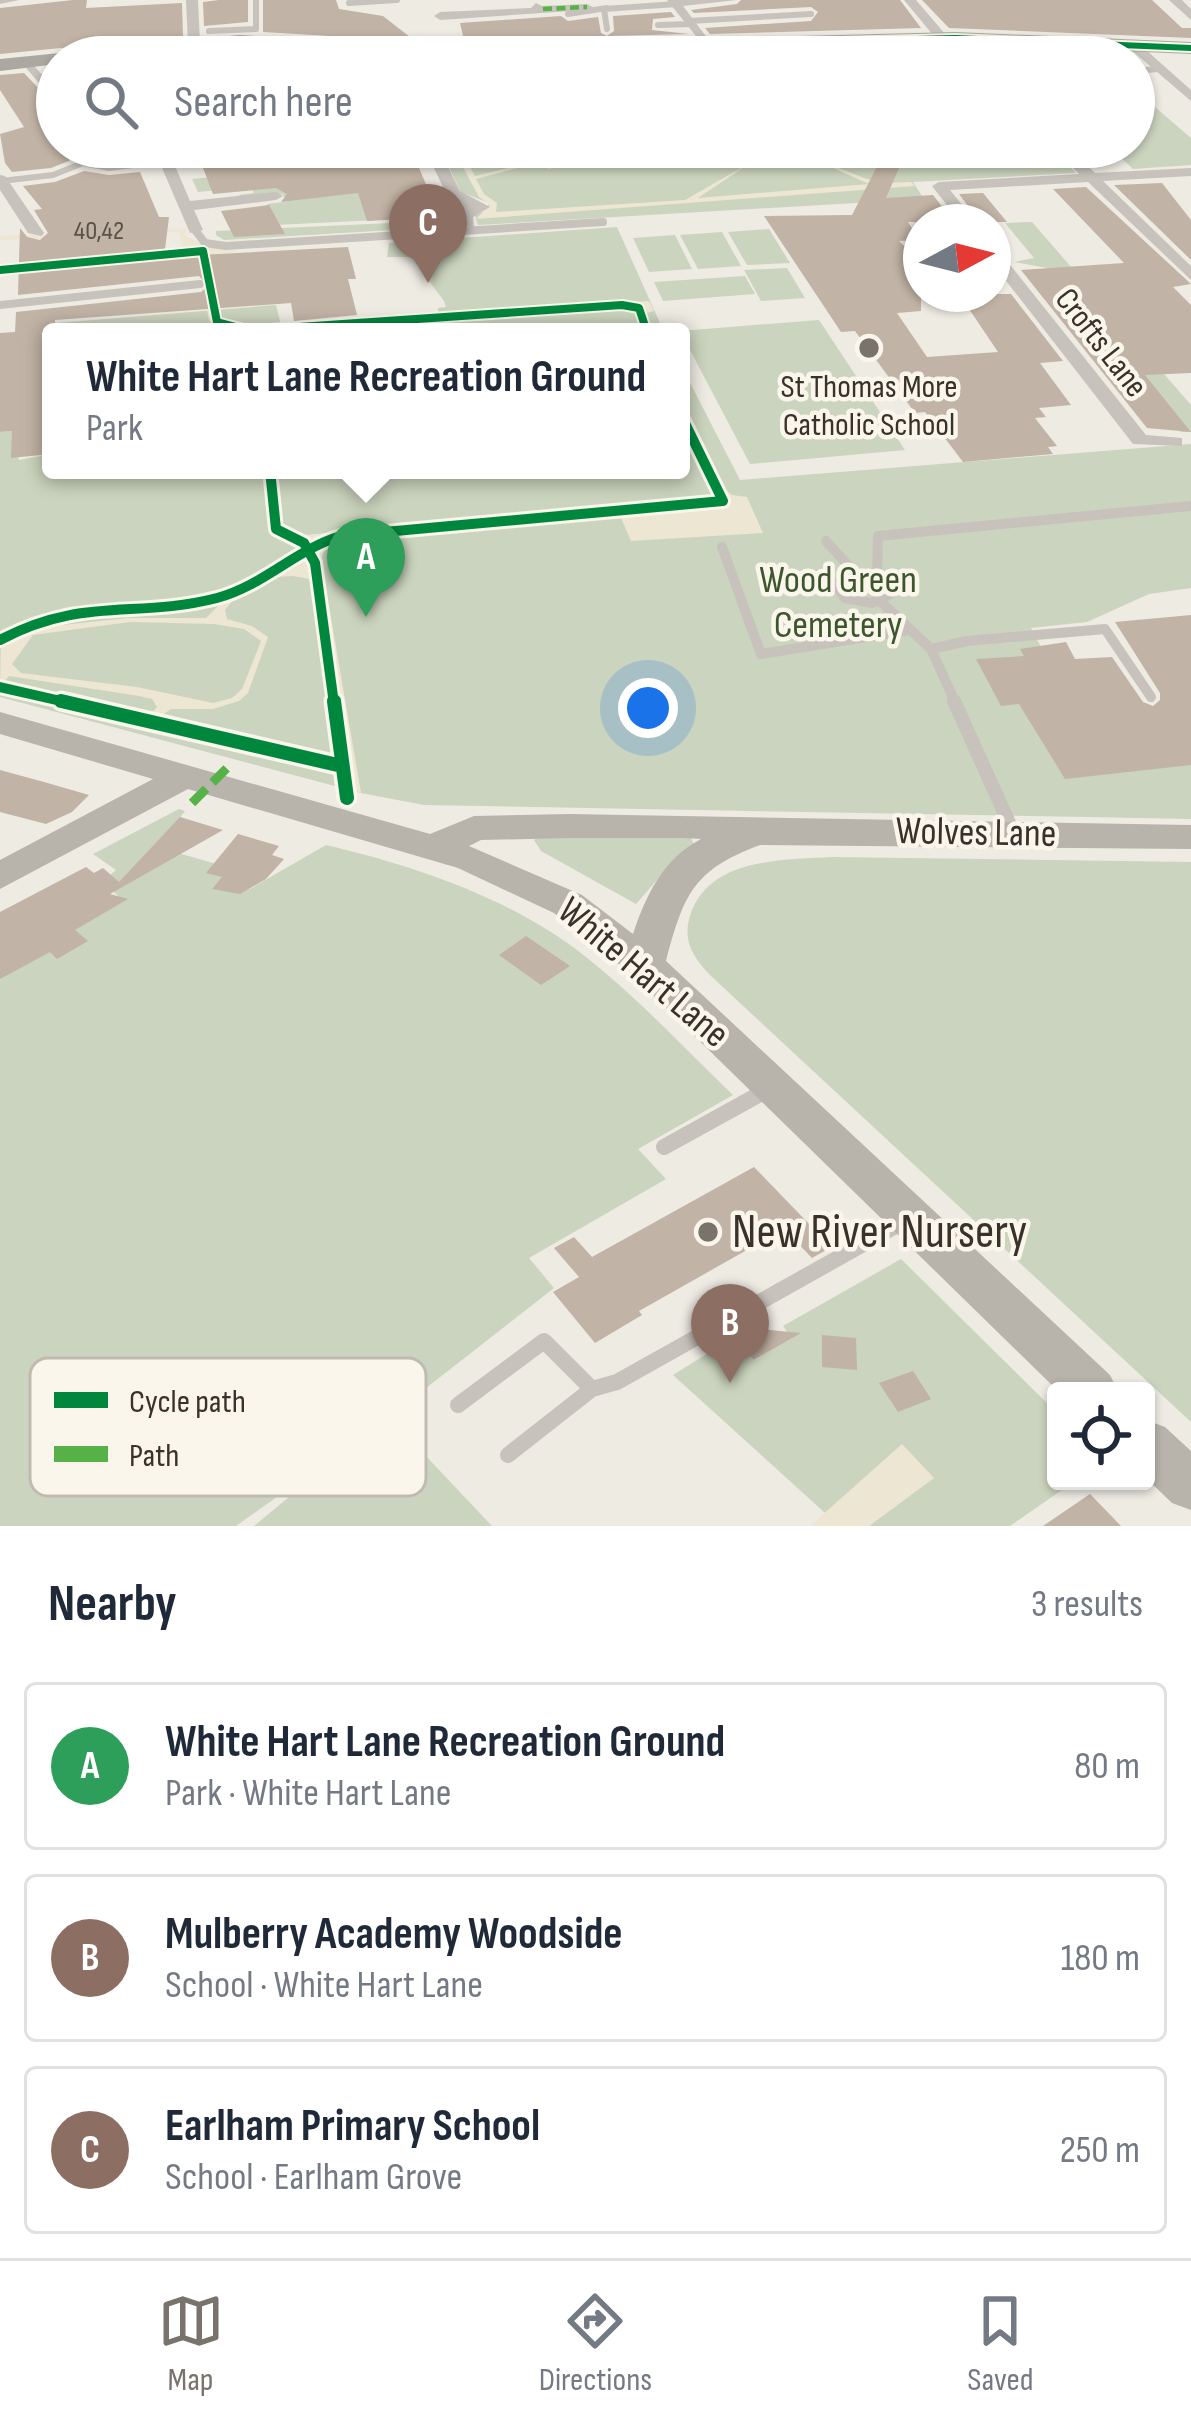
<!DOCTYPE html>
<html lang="en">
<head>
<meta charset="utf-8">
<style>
  body { margin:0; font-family:"Sofia Sans Condensed",sans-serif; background:#f6f6f7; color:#1f2937 }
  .controls { position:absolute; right:36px; bottom:36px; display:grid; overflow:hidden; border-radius:12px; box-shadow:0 3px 9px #0004 }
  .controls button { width:108px; height:108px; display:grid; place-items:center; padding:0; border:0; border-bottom:3px solid #e0e1e3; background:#fff; color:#1f2937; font:60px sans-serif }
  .compass { position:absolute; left:903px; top:204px; width:108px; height:108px; border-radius:50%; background:#fff; box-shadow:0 3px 9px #0004; rotate:83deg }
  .you { position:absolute; left:648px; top:708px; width:42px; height:42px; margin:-30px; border:9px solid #fff; border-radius:50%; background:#1a73e8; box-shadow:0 0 0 18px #1a73e833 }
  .badge { display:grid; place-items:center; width:78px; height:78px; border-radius:50%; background:#78736b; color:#fff; font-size:39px; font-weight:700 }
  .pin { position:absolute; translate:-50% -99px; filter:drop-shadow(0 3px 6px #0008) }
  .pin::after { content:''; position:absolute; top:63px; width:42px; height:36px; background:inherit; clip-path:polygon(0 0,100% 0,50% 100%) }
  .popup { position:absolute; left:42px; top:323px; width:648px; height:156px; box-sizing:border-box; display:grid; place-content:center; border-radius:12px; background:#fff; filter:drop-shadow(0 3px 9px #0005); font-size:39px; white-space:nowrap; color:#747a83 }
  .popup b { font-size:45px; color:#1f2937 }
  .popup::after { content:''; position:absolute; left:50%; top:100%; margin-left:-24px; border:24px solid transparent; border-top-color:#fff }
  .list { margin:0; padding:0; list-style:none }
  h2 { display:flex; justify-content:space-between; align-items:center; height:156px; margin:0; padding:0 48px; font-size:51px }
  h2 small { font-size:39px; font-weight:400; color:#747a83 }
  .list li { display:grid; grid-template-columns:78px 1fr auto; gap:36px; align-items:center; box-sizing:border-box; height:168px; margin:0 24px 24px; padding:0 24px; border:3px solid #e0e1e3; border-radius:12px }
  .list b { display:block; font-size:45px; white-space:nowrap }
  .list p { margin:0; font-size:39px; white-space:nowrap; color:#747a83 }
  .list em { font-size:39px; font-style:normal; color:#747a83 }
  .icon { flex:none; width:66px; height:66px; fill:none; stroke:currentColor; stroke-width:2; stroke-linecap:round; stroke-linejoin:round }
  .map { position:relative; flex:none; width:1191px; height:1526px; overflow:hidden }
  .search { position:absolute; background:#fff; box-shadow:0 3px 9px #0004; left:36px; right:36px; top:36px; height:132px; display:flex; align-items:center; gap:30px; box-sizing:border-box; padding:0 42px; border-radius:66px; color:#747a83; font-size:45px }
  .sheet { height:732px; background:#fff }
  nav { display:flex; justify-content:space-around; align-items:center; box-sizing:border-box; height:168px; border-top:3px solid #e0e1e3; background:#fff; font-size:33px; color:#747a83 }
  nav a { display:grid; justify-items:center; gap:6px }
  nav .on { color:#78736b }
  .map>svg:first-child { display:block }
</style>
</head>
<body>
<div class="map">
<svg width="1191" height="1526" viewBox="0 0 1191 1526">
  <rect width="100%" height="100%" fill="#eeebe3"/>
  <path fill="#cbd4be" d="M950 43 964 57H573L589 55Z
    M1134 89 1191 138V165L1133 169 1109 147H1134Z
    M226 147H362L378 220 252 226 268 204 327 196 285 198 282 194 242 198 239 195 254 193 251 187 198 192 192 179 315 168 307 152 277 155 280 164 229 162Z
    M439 147H1051L1076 173 913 182 924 199 478 225 475 215 487 210 489 203 461 192Z
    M458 220 460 226 224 240 216 235V231Z
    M1032 222 1191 405V432H1181L1047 268 1014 262 1034 258 1005 223Z
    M617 227 664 332H55V323L276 305 281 325 438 315V308L446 307 444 301 411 257H387L389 243Z
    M769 229 790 263 747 265 728 232Z
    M722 232 741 266 698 269 680 235Z
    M675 235 692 269 649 272 633 238Z
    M787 268 805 298 761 301 744 270Z
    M745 276 755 294 663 301 654 282Z
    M819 320 905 450 750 464 680 331Z
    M681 365 740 480 1191 444V588L1149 594 1087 622 1031 628 1041 647 1191 765V819L424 805 361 793 0 697V432L12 431 19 460 51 454V470H681Z
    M179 809 185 811 157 847 259 876 248 890 326 845C416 866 513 899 586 957 638 998 685 1049 733 1095L638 1149 666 1179 529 1258 554 1288 389 1417 492 1526H254L364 1435 236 1526H0V969L122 900 103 881 116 870 93 854Z
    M541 835 690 836 695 847 670 865 636 904 541 851 534 840Z
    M831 857 1191 862V1422L711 976C694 958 682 942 690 916 708 858 781 860 831 857Z
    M901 1259 1056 1412V1481H1075L1010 1526H869L933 1478 902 1445 825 1513 673 1375 734 1337 755 1360 792 1338 783 1326Z"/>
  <path fill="#ece6d3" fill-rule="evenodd" d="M452 147H465L460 148 475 176 533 162 537 158 534 150 556 167 549 169 537 163 476 179 484 194 497 203 496 212 685 200 753 161 760 155 754 150 763 152 769 147H774L698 198 869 184 786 147 864 178 883 183 911 182 915 186 476 219 490 205 479 197Z
    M188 229 185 235 203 245 234 248 235 252 209 255 222 321 235 327 649 301 654 311 644 314 650 332H644L637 309 623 306 231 331 209 321 198 254 0 270 183 253 179 232 0 240V236Z
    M681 409 718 484 732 495 747 497 763 533 631 541 621 518 613 515 346 538 324 551 321 559 361 793 339 784 331 769 0 691 1 630 61 610 201 599 256 581 282 564 297 546 274 537 271 531 265 470H274L282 528 294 536 713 498 681 423ZM293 576 315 580 333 756 322 759 163 724 161 716 171 709H213L239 701 248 693 268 637 252 626 227 619 225 610 233 600 275 577ZM225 599 206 618H128L34 628 74 614ZM130 622 214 624 244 629 261 641 242 689 232 698 213 703 137 687 21 673 12 664 33 635ZM9 676 139 696 152 699 157 707 148 717 128 716 2 684Z
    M902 1444 934 1478 869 1526H810Z"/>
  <path fill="#c1b3a5" d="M73 0H87L86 8 182 3 183 36 0 54V8Z
    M219 0H248V22L204 26 203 2Z
    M263 0H336L339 9 383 16 415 41 263 32Z
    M741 0H900L921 28 710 34 705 28 811 21 818 12 811 7 694 13 691 10 737 4Z
    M922 0H1152L1182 28H1191V38L949 28Z
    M671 12 675 17 653 19 652 30 689 34 607 36 614 31 613 16Z
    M561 16 568 21 598 17 601 33 607 36 464 40 460 23Z
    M978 50 1131 56 1133 57H983Z
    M24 73 57 108V147H129L134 157 109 160 81 156 51 168 12 172 5 163 0 134 24 127 0 90V75Z
    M195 147H226L233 161 309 154 316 168 365 165 356 147H410L440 217 367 221 358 193 281 202 287 194 276 188 213 194Z
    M887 147 906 152 886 198 933 195 954 222H908L919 240 899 241 921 262V311L897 313 927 357 998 352 959 294H1011L1063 361 1040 363 1071 405 1039 408 1046 417 1035 418 1057 446 1048 447 1053 454 963 462 925 412 915 413 855 331 841 332 764 216 852 215Z
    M84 171 109 175 140 172 159 217H169L164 257 348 247 356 279H348L357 315 294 321 291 303 55 320V332H51V454L11 458 12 431 0 432V333L15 332 16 312 201 292 208 286 199 276 18 295 20 228 27 237 40 240 48 233 34 210 42 209 23 186 55 182Z
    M1162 183 1191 220V260L1114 185Z
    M1086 187 1191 284 1173 287 1191 305V373L1145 375 1191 432 1147 428 1021 270 1124 263 1053 189Z
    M983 193 1007 222H980L959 194Z
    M269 205 285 234 234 237 221 211Z
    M1191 615V765L1065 779 1019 704 1001 706 976 659 1024 656 1020 649 1066 642 1075 659 1112 657 1143 702 1153 706 1160 700V693L1115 622Z
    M0 770 44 782 89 795 72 812 46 824 0 812Z
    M180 817 223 830 110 894 128 899 75 930 88 941 57 959 50 952 0 979V912L86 867 94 873 103 868 119 882Z
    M238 834 279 846 272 855 284 859 266 879 240 894 212 889 222 877 206 873Z
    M526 936 570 966 541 985 499 955Z
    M754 1167 812 1227 817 1224 837 1244 812 1258 784 1229 639 1311 642 1315 595 1343 553 1292 579 1277 554 1248 574 1237 592 1257Z
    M749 1328 801 1333 754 1360 734 1338Z
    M822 1335 856 1338 857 1370 822 1367Z
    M913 1371 931 1399 898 1412 879 1383Z
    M1090 1494 1121 1526H1043Z"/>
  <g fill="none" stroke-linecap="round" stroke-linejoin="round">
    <path stroke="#c7c3bc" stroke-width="6" d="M349 3 397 0
      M568 14 607 8
      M689 21 811 14
      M658 25 691 24
      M607 29 604 9 677 4
      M209 31 256 29V0
      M1134 71 1158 69
      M606 147 609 154
      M1 181 53 175 83 163 109 168 165 161"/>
    <path stroke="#c7c3bc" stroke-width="8" d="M195 230 205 243 226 246 603 222
      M0 305 200 284"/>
    <path stroke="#c7c3bc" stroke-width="10" d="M826 541 855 573
      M722 547 761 654 909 630
      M849 573 877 575 890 583 892 593 872 603 845 598 835 585Z
      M877 575 878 536 1191 506
      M880 601 931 649 956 704
      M931 649 967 641 1105 629 1151 697"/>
    <path stroke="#c7c3bc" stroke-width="14" d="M954 701 1014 834"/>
    <path stroke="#c7c3bc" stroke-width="16" d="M664 1147 769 1089
      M458 1405 544 1341 592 1389
      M508 1455 592 1389 617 1382 906 1220"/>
    <path fill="#c7c3bc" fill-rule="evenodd" d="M0 0H19L0 4Z
      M186 0H198L200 43 194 47 188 43Z
      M667 0H737L683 6 714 47 708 51Z
      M904 0H916L946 35V41H938Z
      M1169 0H1182L1191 9V20Z
      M536 3 542 6 587 4 593 7 587 10 440 20 434 16 440 12 531 8Z
      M951 35H959L979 57H966Z
      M1129 42H1137L1191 90V101L1129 48Z
      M27 58 57 91V104L21 62Z
      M153 147H167L190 201 276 192 283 196 276 200 194 210 203 230 190 233Z
      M424 147H438L460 191 490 207 473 217 474 228 461 225Z
      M1053 147H1068L1095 173 1191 168V176L1103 181 1191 266V280L1088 182 950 190 976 222H960L932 186 939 182 1079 174Z
      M0 175 5 176 44 233 41 236 28 233 0 190Z
      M993 249 999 251 1146 435 1182 438V446L1133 444 993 264Z"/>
    <path fill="#b8b4ac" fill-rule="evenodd" d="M0 712 430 834 474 816 570 814 1191 825V849L760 845C693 870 684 894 666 961L1110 1375 1118 1391H1058L631 974 554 913 458 868 188 789 0 889V860L153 779 0 734ZM570 838H683L701 839C663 859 646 895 633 934L582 895 469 846 481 840Z
      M1146 1420 1165 1427 1191 1451V1510L1172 1503 1146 1478Z"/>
    <path fill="#aca8a1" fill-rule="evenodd" d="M955 32 1191 42V54L955 44 450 57 239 47 131 57H57V64L0 71V59L239 35 410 46Z"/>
    <path stroke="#56b246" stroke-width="4.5" stroke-dasharray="9 4.5" stroke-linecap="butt" d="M543 9 587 7"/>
    <path stroke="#56b246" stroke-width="9" stroke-dasharray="20 9" stroke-linecap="butt" d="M192 803 229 766"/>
    <defs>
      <path id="cycleway-far3" d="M263 41 410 52 955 38 1191 48"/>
      <path id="cycleway-far2" d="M0 270 203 251 217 322 255 332
        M255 330 622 305 639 308 647 332"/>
      <path id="cycleway-far1" d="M270 470 276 529 304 543 315 563 334 704
        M0 640C83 596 135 619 217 598 263 586 296 549 341 536L723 501 681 415
        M0 687 74 704"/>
      <path id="cycleway" d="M61 701 342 766
        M334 701 347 798"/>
    </defs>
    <use href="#cycleway-far3" stroke="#faf6eb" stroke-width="10"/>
    <use href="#cycleway-far2" stroke="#faf6eb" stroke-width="12"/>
    <use href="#cycleway-far1" stroke="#faf6eb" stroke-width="16"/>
    <use href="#cycleway" stroke="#faf6eb" stroke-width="21"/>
    <use href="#cycleway-far3" stroke="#00873e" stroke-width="6"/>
    <use href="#cycleway-far2" stroke="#00873e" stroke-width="8"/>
    <use href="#cycleway-far1" stroke="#00873e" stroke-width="10"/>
    <use href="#cycleway" stroke="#00873e" stroke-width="14"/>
  </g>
  <g fill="#78736b" stroke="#faf6eb" stroke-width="4.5">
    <circle cx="869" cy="348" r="12"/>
    <circle cx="708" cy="1232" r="12"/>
  </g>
  <g text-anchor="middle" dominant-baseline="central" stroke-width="9" stroke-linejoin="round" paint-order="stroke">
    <g font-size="27" fill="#5a5249">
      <text x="99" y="231">40,42</text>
    </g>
    <g font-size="33" fill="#38322a" stroke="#faf6eb">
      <text transform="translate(1101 343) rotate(52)">Crofts Lane</text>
    </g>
    <g font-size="33" fill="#38322a" stroke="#faf6eb">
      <text x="869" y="387">St Thomas More<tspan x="869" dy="38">Catholic School</tspan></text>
    </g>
    <g font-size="39" fill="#3e562e" stroke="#faf6eb">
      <text x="838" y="580">Wood Green<tspan x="838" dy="45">Cemetery</tspan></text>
    </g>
    <g font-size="39" fill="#38322a" stroke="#faf6eb">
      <text transform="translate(976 833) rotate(1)">Wolves Lane</text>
      <text transform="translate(643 973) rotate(40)">White Hart Lane</text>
    </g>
    <g font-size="48" fill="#38322a" stroke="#faf6eb" text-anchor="start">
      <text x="732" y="1232">New River Nursery</text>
    </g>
  </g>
  <rect x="30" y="1358" width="396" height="138" rx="18" fill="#faf6eb" stroke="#c0bbb1" stroke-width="3"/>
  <rect x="54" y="1392" width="54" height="16" fill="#00873e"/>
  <rect x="54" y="1446" width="54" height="16" fill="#56b246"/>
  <g font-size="33" fill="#38322a">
    <text x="129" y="1412">Cycle path</text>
    <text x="129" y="1466">Path</text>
  </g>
</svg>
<div class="controls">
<button><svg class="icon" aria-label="locate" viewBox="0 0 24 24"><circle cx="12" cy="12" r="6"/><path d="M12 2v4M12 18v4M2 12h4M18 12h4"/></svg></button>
</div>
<svg class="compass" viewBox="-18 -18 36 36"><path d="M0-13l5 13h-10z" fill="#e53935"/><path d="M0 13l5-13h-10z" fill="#747a83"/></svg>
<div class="you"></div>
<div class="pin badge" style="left:366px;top:617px;background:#2e9e5b">A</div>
<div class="popup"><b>White Hart Lane Recreation Ground</b>Park</div>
<div class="pin badge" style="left:730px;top:1383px;background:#8d6e63">B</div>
<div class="pin badge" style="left:428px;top:283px;background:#8d6e63">C</div>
<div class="search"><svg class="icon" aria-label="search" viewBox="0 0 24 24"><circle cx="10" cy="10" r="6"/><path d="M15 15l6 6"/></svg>Search here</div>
</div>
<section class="sheet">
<h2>Nearby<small>3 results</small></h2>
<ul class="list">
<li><span class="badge" style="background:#2e9e5b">A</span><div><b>White Hart Lane Recreation Ground</b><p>Park · White Hart Lane</p></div><em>80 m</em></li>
<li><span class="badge" style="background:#8d6e63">B</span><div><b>Mulberry Academy Woodside</b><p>School · White Hart Lane</p></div><em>180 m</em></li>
<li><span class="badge" style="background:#8d6e63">C</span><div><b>Earlham Primary School</b><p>School · Earlham Grove</p></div><em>250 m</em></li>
</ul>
</section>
<nav>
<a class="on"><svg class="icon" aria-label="map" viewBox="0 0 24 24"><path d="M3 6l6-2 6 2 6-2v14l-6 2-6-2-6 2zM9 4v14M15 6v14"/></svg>Map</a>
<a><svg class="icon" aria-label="directions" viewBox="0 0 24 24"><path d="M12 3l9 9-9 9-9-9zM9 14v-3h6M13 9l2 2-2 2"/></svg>Directions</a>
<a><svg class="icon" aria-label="saved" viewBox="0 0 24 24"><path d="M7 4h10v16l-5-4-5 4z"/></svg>Saved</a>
</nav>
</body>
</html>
